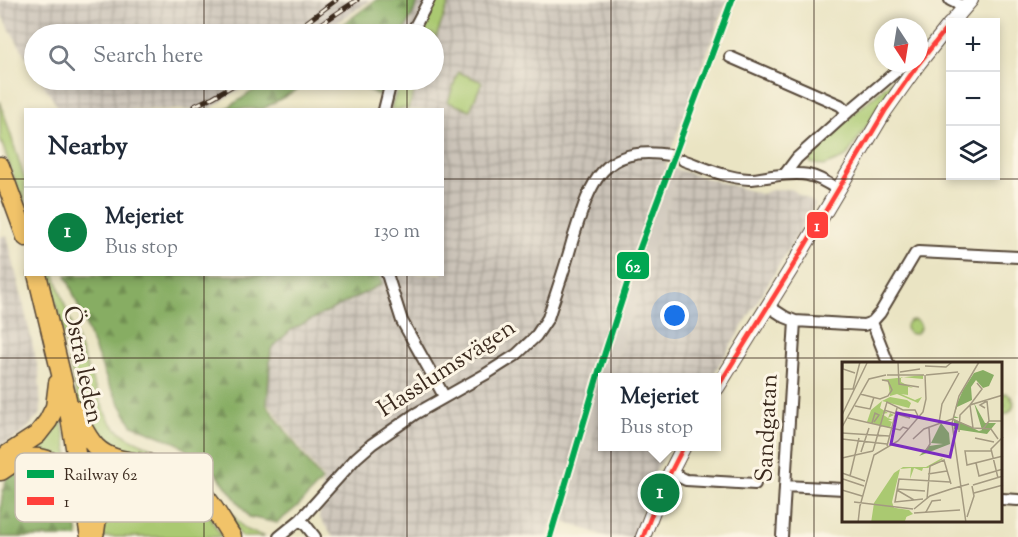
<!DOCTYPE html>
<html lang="en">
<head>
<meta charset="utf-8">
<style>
  body { margin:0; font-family:"Sorts Mill Goudy",serif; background:#f2f2f3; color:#1f2937 }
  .controls { position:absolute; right:18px; top:18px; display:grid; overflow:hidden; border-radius:0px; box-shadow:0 3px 9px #0003 }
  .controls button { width:54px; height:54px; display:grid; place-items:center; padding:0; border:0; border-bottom:2px solid #e0e1e3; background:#fff; color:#1f2937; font:30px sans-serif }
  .compass { position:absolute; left:874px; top:18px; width:54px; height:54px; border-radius:50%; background:#fff; box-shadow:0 3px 9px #0003; rotate:168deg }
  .you { position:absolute; left:675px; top:316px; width:21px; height:21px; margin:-15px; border:4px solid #fff; border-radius:50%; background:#1a73e8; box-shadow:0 0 0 9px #1a73e833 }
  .badge { display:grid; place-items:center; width:39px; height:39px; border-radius:50%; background:#0b8043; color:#fff; font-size:20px; font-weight:700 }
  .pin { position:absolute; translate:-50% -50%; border:3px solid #fff; box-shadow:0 2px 6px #0006 }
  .popup { position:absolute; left:598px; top:373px; width:123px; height:78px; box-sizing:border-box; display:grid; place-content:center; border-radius:0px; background:#fff; filter:drop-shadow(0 2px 4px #0005); font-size:20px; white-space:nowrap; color:#747a83 }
  .popup b { font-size:22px; color:#1f2937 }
  .popup::after { content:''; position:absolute; left:50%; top:100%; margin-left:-12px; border:12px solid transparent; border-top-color:#fff }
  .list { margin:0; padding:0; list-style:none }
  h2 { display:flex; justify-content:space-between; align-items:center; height:78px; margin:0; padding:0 24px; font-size:26px }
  h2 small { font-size:20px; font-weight:400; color:#747a83 }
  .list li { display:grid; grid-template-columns:39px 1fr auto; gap:18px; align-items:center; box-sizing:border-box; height:90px; padding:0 24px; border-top:2px solid #e0e1e3 }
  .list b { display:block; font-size:22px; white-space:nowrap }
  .list p { margin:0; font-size:20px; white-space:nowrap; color:#747a83 }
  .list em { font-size:20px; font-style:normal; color:#747a83 }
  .icon { flex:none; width:33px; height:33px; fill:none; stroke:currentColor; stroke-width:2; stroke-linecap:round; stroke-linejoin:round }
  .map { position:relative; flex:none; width:1018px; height:537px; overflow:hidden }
  .search { position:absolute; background:#fff; box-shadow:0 3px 9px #0003; left:24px; top:24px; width:420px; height:66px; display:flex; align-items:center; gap:15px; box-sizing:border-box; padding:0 21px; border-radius:33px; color:#747a83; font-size:22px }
  .panel { position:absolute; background:#fff; box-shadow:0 3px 9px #0003; left:24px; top:108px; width:420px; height:168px; border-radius:0px }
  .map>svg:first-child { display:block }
</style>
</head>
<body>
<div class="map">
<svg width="1018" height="537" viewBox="0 0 1018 537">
  <defs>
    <pattern id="industrial-grid" width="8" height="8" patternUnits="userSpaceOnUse" patternTransform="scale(1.5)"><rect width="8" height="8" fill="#cbc3b8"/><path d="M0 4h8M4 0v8" fill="none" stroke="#a69f95"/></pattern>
    <pattern id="forest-firs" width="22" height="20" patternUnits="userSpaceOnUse" patternTransform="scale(1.5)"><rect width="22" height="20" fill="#87ad63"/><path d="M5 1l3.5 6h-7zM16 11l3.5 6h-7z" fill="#708d51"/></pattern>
    <pattern id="park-dots" width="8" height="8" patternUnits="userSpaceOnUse" patternTransform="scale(1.5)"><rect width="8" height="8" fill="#aac971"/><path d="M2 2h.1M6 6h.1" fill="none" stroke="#8ca35c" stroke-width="1.8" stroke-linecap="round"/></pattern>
  </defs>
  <rect width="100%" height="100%" fill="#fcf5e5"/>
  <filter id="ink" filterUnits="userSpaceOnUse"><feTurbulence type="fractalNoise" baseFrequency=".0167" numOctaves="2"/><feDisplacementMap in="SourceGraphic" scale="12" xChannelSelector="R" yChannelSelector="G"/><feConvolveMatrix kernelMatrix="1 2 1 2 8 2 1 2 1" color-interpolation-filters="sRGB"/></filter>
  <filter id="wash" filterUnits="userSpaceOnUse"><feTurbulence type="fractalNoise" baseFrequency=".008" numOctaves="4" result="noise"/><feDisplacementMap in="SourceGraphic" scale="24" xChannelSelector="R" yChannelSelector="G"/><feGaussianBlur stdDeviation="1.35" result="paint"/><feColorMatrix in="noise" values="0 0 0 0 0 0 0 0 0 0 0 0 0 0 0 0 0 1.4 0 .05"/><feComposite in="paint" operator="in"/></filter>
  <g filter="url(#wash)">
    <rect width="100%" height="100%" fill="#eae4c3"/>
    <path fill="url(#industrial-grid)" d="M0 0H371L320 34H34V70L0 13Z
      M406 0H727L665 166 547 537H333L319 517 323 479 268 403 271 348 291 329 379 275 442 274V110L377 109 385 80H434V34H397Z
      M41 80H253L209 110 59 109Z
      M679 170 761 194 772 190 790 189 816 204 712 377 611 378Z
      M7 235 39 372 41 413 22 434 0 446V237Z
      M603 403V446L670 447 646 487 641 517 634 537H608L564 522Z"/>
    <path fill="#cbc3b8" d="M665 166 679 170 611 377 603 378V403L564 522 553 518Z"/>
    <path fill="#aac971" stroke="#727a48" stroke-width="1.5" d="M438 0H450L434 42V34H418L430 11Z
      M458 72 482 82 470 110 448 102Z
      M901 73 902 74 846 157 824 166 811 163 807 154Z
      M400 80H419L408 109H391Z
      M0 101 25 180V209L0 138Z
      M47 275H55C67 313 80 350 95 388 100 400 104 414 113 425 131 446 171 451 194 468 214 483 224 507 241 525L247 530 265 537H242L207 488 118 454 96 440 78 402 58 309Z
      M906 327a7 7 0 1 1 14 0a7 7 0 1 1-14 0Z
      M59 407 71 468 8 458Z
      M82 435 128 465 94 510Z
      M137 472 163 473 196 495 222 537H101L108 495Z"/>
    <path fill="url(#forest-firs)" stroke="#616c40" stroke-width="1.5" d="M376 0H419L403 34H330Z
      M269 80H314L263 109H226Z
      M349 80H386L380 96Z
      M66 275H380L382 284 291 330 271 349 267 405 322 481 298 506 277 523 249 517 216 473 177 443 132 425 108 383Z
      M39 462 67 485 73 502 78 537H0C0 519 0 483 11 471 17 467 32 464 39 462Z"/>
    <path fill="url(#park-dots)" stroke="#727a48" stroke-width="1.5" d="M1006 393C1018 399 1015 413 1002 415V394Z"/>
  </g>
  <g filter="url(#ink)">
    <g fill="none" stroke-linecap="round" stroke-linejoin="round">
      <defs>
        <path id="minor" d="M950 0 964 7
          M411 34 429 0
          M730 57 840 105 848 112
          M384 110 389 90 393 80
          M683 160C705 168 726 178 749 179 757 179 765 177 772 176 802 172 813 172 838 190
          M785 174 797 158 848 112 899 69
          M387 274 402 321 444 396
          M768 306 785 317 795 321 864 325 872 322 880 313 915 254 918 252 1018 257
          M872 322 888 363
          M670 472 686 480 755 484
          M785 486 844 489
          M1002 499 1018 500
          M301 519 315 537
          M279 537 301 519 356 458 372 444 415 414 486 374 516 355 536 336 548 318C556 293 565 268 572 242 589 188 599 143 669 155
          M782 537 795 321"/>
        <path id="tertiary" d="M952 22 971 0
          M919 63 950 24
          M717 388 791 269 885 111 919 63
          M643 537 660 493 684 446"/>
        <path id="trunk" d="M0 166 26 237
          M37 274 67 399 90 537
          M72 408C80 421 86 437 96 447 113 464 141 461 162 467 171 469 179 474 187 479 207 493 219 517 232 537
          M0 471 3 460 8 454 37 435 48 421 55 407 58 383
          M1 471C21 456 44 451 63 471 69 478 75 486 81 494
          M95 532C100 490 107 479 147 463"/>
      </defs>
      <use href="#minor" stroke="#554637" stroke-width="14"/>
      <use href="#tertiary" stroke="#554637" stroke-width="16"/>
      <use href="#trunk" stroke="#554637" stroke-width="21"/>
      <use href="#minor" stroke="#fff" stroke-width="10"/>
      <use href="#tertiary" stroke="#fff" stroke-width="14"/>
      <use href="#trunk" stroke="#f1c369" stroke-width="18"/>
      <defs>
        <path id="rail" d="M291 34 336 0
          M306 34 357 0
          M194 106 213 97 242 80"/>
      </defs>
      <use href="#rail" stroke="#3b2a1e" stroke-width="5"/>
      <use href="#rail" stroke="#fcf5e5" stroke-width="3" stroke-dasharray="9" stroke-linecap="butt"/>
      <defs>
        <path id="bus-1" d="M919 63 950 24
          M717 388 791 269 885 111 919 63
          M643 537 660 493 684 446"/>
      </defs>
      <use href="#bus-1" stroke="#fcf5e5" stroke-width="9"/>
      <use href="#bus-1" stroke="#ff403a" stroke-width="4.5"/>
      <defs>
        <path id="rail-1" d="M550 537 599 371 631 272 732 0"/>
      </defs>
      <use href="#rail-1" stroke="#fcf5e5" stroke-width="10"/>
      <use href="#rail-1" stroke="#00a651" stroke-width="6"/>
    </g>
  </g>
  <path fill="none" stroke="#3b2a1e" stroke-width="1.5" stroke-opacity="0.55" d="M204 0V34M407 0V34M611 0V537M814 0V537M204 80V110M407 80V110M0 179H26M442 179H1018M204 274V537M407 274V537M0 358H1018"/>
  <g text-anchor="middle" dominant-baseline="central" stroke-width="6" stroke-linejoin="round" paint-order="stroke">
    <g font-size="24" fill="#3b2a1e" stroke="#fcf5e5">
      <text transform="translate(82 365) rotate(78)">Östra leden</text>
      <text transform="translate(447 369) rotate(-33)">Hasslumsvägen</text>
      <text transform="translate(768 428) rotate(-87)">Sandgatan</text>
    </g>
  </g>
  <g transform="translate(842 362)">
    <rect width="160" height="160" fill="#eae4c3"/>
    <path d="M81 13V17L59 15V20L71 26 66 25V33L59 32 73 38 80 35 76 41 55 32 48 34 46 18H38ZM48 35 65 38 69 41 67 46 40 39 38 46 46 51 40 52 46 56 48 51 52 53 46 56 51 58H46L50 60 48 66 25 60 29 48 40 39ZM100 96 101 97 86 106H81L80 109 72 106 68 117 69 106 58 107 50 140 52 146 66 150 63 159 29 161 32 141 52 111 61 105H84Z" fill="#aac971"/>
    <path d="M141 8 152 13 147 24 141 26 134 18 129 25 130 38 115 45 112 54 117 56H112L114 44 121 28 132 11ZM132 41 143 61H154L145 72 112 67V57L137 69 140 68ZM99 61 107 71 108 82 77 94 87 84 101 82 89 81Z" fill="#87ad63"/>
    <path d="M33 143 67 148 71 152 52 160 30 161 36 149Z" fill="#aac971"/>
    <path fill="none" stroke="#a49a81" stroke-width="1.5" d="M1 0V7L13 11M56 0 57 22 77 25M83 4 104 5 110 0M58 10 78 7M45 13H82M84 13 116 10M0 27H11L18 0M18 32 38 37 46 34 50 28 46 19 40 18M13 44 28 47 32 35M143 46 138 43 145 39 147 59M42 48 68 56M0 53 25 1M6 56 58 68 61 65 67 67M30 61 33 51 37 53 32 60M97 61 100 42 117 11M0 65 27 17 44 13M131 66 128 43 140 27 135 21M141 67 147 59H161M117 70 118 53 128 43 161 33M0 71 47 74M133 76 152 80M0 77 45 82M71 77 82 67 110 57 131 66 149 67 156 77M45 84 55 46M31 89 45 40 61 48H73L76 54M79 89 83 90 88 82 87 66M149 89H123L125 103 161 94M19 90 27 66M0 96 31 89M134 101 137 114 161 107M0 111 23 119M86 112 105 109M8 114 17 76M156 116 149 87 161 75M1 117 22 124M131 123 161 114M55 127 83 129M109 127 127 122M0 128 20 134M55 128 72 138 81 137M132 131 161 123M85 137 88 104 102 98 109 122M72 138 53 140 57 117 108 120M12 140 71 147M18 144 32 93 56 79 81 50 84 37 83 13M72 147 88 134 109 127M84 150 90 139 99 138M72 151 118 148M125 155 132 134 130 124M16 161 18 143M124 161 110 61 117 34 137 0"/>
    <path fill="#7b2cbf" fill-opacity="0.15" stroke="#7b2cbf" stroke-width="3" d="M55 51 115 63 108 95 49 82Z"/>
    <rect width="160" height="160" fill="none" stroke="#3b2a1e" stroke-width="3"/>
  </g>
  <rect x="15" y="453" width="198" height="69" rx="9" fill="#fcf5e5" stroke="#c2b8a9" stroke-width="1.5"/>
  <rect x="27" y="470" width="27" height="8" fill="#00a651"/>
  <rect x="27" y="497" width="27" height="8" fill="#ff403a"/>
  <g font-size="16" fill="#3b2a1e">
    <text x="64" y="480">Railway 62</text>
    <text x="64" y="507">1</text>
  </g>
  <g stroke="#fcf5e5" stroke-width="2">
    <rect x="806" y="211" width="23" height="28" rx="6" fill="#ff403a"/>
    <rect x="616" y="251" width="34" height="29" rx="6" fill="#00a651"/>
  </g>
  <g font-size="16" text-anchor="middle" font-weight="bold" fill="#fff">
    <text x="817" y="231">1</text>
    <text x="633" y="272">62</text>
  </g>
</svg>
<div class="controls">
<button>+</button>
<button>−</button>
<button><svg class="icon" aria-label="layers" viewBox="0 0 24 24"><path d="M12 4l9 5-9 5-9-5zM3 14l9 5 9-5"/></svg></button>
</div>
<svg class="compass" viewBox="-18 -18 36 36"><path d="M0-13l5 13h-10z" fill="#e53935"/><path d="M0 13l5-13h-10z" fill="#747a83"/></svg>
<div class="you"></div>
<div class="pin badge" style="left:660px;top:493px">1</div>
<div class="popup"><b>Mejeriet</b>Bus stop</div>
<div class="search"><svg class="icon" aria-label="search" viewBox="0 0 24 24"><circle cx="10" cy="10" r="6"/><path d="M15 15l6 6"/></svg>Search here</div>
<section class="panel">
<h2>Nearby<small></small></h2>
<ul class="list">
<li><span class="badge">1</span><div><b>Mejeriet</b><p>Bus stop</p></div><em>130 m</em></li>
</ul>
</section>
</div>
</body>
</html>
